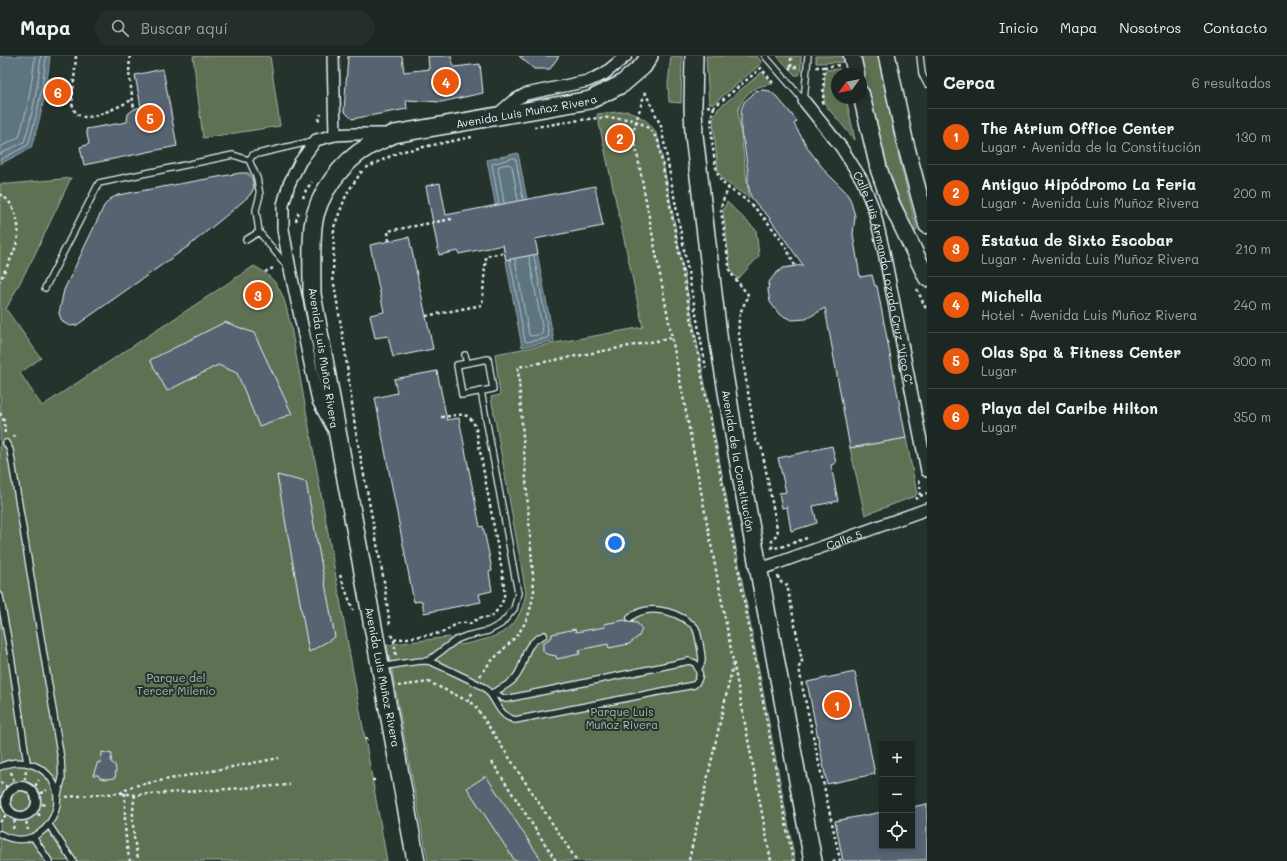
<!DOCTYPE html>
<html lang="es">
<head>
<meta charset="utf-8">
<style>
  body { margin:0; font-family:Mali,sans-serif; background:#252e2a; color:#f1f3f6 }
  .controls { position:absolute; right:12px; bottom:12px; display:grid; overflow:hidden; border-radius:0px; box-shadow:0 2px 6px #0003 }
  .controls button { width:36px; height:36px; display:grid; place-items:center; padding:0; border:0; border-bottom:1px solid #3a4340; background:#1c2622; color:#f1f3f6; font:20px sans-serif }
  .compass { position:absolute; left:831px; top:12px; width:36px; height:36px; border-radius:50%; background:#1c2622; box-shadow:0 2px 6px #0003; rotate:237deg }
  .you { position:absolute; left:615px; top:487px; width:14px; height:14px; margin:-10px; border:3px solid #fff; border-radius:50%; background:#1a73e8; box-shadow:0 0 0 6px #1a73e833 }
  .badge { display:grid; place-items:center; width:26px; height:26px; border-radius:50%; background:#ea580c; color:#fff; font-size:13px; font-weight:700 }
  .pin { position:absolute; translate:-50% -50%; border:2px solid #fff; box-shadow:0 1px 4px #0006 }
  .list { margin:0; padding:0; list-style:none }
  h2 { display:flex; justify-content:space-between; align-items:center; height:52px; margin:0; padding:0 16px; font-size:17px }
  h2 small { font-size:13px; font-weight:400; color:#a0a5a5 }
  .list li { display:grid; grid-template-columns:26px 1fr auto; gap:12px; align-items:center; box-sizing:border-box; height:56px; padding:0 16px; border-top:1px solid #3a4340 }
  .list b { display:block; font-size:15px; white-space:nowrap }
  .list p { margin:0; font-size:13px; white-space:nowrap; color:#a0a5a5 }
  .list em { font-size:13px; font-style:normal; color:#a0a5a5 }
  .icon { flex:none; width:22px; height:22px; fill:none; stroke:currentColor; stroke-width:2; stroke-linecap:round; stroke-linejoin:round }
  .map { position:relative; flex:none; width:927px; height:805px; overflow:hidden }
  header { display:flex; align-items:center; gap:24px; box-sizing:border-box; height:56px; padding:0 20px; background:#1c2622; border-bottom:1px solid #3a4340 }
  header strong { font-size:19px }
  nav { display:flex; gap:22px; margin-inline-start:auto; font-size:14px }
  .search { width:280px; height:36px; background:#252e2a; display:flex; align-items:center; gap:10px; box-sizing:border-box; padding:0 14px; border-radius:22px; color:#a0a5a5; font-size:15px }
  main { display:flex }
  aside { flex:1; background:#1c2622 }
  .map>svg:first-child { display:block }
</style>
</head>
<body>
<header>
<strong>Mapa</strong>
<div class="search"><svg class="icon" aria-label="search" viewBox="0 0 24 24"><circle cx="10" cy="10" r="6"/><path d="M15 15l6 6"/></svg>Buscar aquí</div>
<nav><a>Inicio</a><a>Mapa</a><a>Nosotros</a><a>Contacto</a></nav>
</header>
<main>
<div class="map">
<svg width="927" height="805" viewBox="0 0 927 805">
  <rect width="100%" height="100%" fill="#26332d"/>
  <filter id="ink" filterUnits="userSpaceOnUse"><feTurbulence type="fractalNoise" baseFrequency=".025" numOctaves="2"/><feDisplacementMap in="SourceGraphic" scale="8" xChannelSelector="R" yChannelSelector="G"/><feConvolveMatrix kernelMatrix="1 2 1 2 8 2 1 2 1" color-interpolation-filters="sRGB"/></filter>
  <g filter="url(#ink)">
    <path fill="#5e7053" stroke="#a3b0a6" d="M193 0H270L280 70 203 82Z
      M671 0H682L681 47 669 46 668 28Z
      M706 0H757L762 7 713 48 709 47Z
      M777 0H801V15L799 19H795Z
      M816 0H845L846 6 816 7Z
      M860 0H878L901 110 917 174 914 177 891 123 877 77Z
      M840 13 841 18H837V42H846L855 84 826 50 824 44 825 14Z
      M762 16 773 28C755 29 743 38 738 55L749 142 723 124 718 115 713 64 718 53Z
      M628 55C645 63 652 66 659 84L795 805H428L387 589 449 581 461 589C497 581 518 578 526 537L491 341 500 339 495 298 643 271 597 58Z
      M71 122 34 200 6 253 41 302 20 317 42 350 254 210C282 225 284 242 291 271L387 805H0V128H10Z
      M727 146 756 174 759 200 738 223 731 216 723 155Z
      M906 382 917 438 915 440 865 459 850 392Z"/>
    <path fill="#5d7580" stroke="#95a7b0" d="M0 0H50C47 32 41 62 31 92L0 108Z
      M518 97 554 285 522 291 487 104Z"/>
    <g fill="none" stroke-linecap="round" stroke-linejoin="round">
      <path stroke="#b0bfc8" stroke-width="1" d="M0 91 19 81C27 55 32 28 35 0
        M0 98 24 86C33 58 38 29 41 0
        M0 104 28 89C37 60 43 31 46 0
        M504 147 498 112 499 110 509 108 512 110 518 144
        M499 148 492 108 513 102 516 104 523 143
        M515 203 529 279 531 280 542 278 543 276 529 201
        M510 204 525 285 527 286 547 282 549 280 534 200"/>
    </g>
    <path fill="#596471" stroke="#e8f1f8" d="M348 0H402L404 16 429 13 428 0H451L454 11 480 8 483 37 441 46 406 44 407 53 352 63 344 55Z
      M519 0H559L550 13H534Z
      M163 13 177 90 84 109 80 91 89 88 86 73 127 66 128 58 134 53 141 51 135 19Z
      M763 34 770 35 777 41 789 55 797 65 794 68 809 94 826 116 845 135 850 143 855 160 853 178 860 221 872 219 875 230H877L906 382 850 392 825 252 806 263 792 264 779 258 770 246 768 234 769 226 775 218 783 212 803 209 768 160 759 151 751 141 748 128V115L744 88 741 77V54L744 46 752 39 755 35Z
      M240 117H248L252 122 254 132 250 139 233 154 190 189 77 269 70 270 64 267 61 263 59 257 64 234 104 150 110 143 118 139Z
      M440 127 446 159 595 130 603 170 535 183 538 198 506 204 503 189 459 198 458 195 439 199 426 130Z
      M409 181 433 293 393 301 388 280 375 282 370 259 384 256 370 189Z
      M225 266 254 277 292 358 259 370 237 317 218 309 167 335 150 304Z
      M437 315 447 364 459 362 480 471 483 470 489 498 492 515 489 516 492 535 479 538 481 546 424 557 422 545 414 546 375 342 397 337 394 323Z
      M832 390 836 407 831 409 838 445 813 450 817 467 791 475 787 451 782 452 779 437 786 436 778 402Z
      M277 419 306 426 335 581 309 596Z
      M625 564 628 566 637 567 642 573 639 580 629 588 609 592 608 588 579 594 580 598 557 603 556 600 546 598 543 595V587L552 581V578L575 573 576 576 605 571 604 568Z
      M855 616 875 718 827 728 807 626Z
      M102 696 112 698 111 706 115 709 116 714 115 722 106 723 100 722 98 719H93L98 706 101 707Z
      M486 720 542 805H515L467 732Z
      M927 748V804L843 805 835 765 882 756V790H912V751Z"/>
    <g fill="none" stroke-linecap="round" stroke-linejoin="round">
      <defs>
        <path id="service" d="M765 0 804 45
          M920 0 922 18 927 28
          M804 45 808 0
          M249 104 257 122 260 139 256 154 259 176 287 210
          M249 104 253 99 313 85
          M246 184 259 176
          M45 232 99 127 233 99 249 104
          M465 299 467 307
          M488 303 493 333 462 339 457 309Z
          M6 387 10 394 61 703 62 723 57 742
          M0 540 11 600 27 707
          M630 562C647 547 675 555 690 567 692 568 694 569 695 571 698 575 702 599 702 604 702 607 700 610 699 612
          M428 605 456 584 466 580 488 575 501 568 514 553 518 537 481 335
          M381 611C393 609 416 604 427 605 432 605 481 629 485 632 498 644 497 659 515 664L694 629C702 622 700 615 695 607L689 605 506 643 503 642 498 639 490 638
          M490 638C498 634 509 629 515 622 529 605 519 591 544 579
          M0 711C10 706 22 705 33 709 82 728 49 804 0 778
          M49 769 73 805
          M33 781 49 805"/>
        <path id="pedestrian" d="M6 745a15 15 0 1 1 30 0a15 15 0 1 1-30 0Z"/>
        <g id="minor">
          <path d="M333 0 335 79"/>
          <path id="s1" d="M804 45 841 91 862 124 874 154 884 196 927 415"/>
          <path d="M497 59 513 45 526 38 588 25 604 18 626 0"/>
          <path d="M332 371 318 345 290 213 283 173V149L289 128 300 106 316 84 335 79 353 78H389"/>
          <path id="s2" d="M760 513 775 508 927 453"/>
        </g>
        <path id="secondary" d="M852 0 856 18
          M887 0 905 86 927 169
          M861 38 879 114 890 145 927 222"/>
        <g id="primary">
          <path id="s3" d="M694 0 693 50 694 79 719 287 738 403 813 805"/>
          <path id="s4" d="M416 805 312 238C312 215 311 193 313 170 317 138 342 106 369 90 377 86 386 82 394 78L590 44 622 28 643 10 649 0"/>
        </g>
      </defs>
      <use href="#service" stroke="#e8f1f8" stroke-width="8"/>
      <use href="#pedestrian" stroke="#e8f1f8" stroke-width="11"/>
      <use href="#minor" stroke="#e8f1f8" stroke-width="14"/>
      <use href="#secondary" stroke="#e8f1f8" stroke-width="19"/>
      <use href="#primary" stroke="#e8f1f8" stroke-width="20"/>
      <path stroke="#e8f1f8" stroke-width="2.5" stroke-dasharray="3 3" stroke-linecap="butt" d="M76 0 72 48 76 58C79 59 82 61 85 61 96 62 123 49 133 43
        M130 0 129 17 134 53
        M791 11V0
        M816 11H824L823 48
        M824 11 840 9
        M789 13 791 11H799
        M645 36 661 70 706 312
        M645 36 633 76 771 805
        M707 50 714 51 761 12 773 27 775 26
        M714 51C713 54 712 57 712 60 710 71 714 114 720 123 726 132 738 138 746 144 764 159 787 189 795 210
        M318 65 321 58
        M534 71C563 68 618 53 644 69 650 73 654 78 658 85L793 805
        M366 112 399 96 472 81
        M362 115 347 137 334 171 333 222 345 294 355 371 384 525 390 570
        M729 131 722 147 721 154 730 216 749 240C739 256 738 261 739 280L756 386 757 388 761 389 778 477 772 484V492L781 491 807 482
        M0 138C8 143 12 149 15 157 25 184 10 202 0 225
        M303 142 306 134 312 126
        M296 165 299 155
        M389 185 388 175 452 163
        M265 216 273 212
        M917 233 927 255
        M426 260 482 249 486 200 505 197
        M0 357 4 365 5 379
        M13 381 18 378
        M920 440 927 437
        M915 443C923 439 920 431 919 423
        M340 519 353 554
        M778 520 779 525 787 529 802 605 799 611 802 629 840 804 832 805
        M391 579 394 584 441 577C452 573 457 563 469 568L479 562 491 561C508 544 505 537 502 515L476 373C469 352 458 360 441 361
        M394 584 396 600
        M480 620C493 598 518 586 527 562 531 554 532 544 534 535L518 311 672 282
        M398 630 429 626 474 648 577 805
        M468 645 473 635
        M365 683 370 682
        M492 706 556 805
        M11 716 16 731
        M372 724H378
        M0 726 11 734
        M24 730 26 715
        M32 735 39 724
        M121 737 135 739 290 729
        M125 737C125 760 124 783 130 805
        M135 739C131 760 133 785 139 805
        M35 740 47 734
        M0 741 6 742
        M66 741 120 737 133 730 279 702
        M36 747 47 749
        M0 751 6 750
        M33 754 42 761
        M25 760 28 774
        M0 766 9 755
        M13 773 16 760
        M689 804 733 609"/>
      <use href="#service" stroke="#26332d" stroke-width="5.5"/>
      <use href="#pedestrian" stroke="#26332d" stroke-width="8"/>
      <use href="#minor" stroke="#26332d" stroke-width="11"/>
      <use href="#secondary" stroke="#26332d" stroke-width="16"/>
      <use href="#primary" stroke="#26332d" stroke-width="17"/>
    </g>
  </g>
  <g text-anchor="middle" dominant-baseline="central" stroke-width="4" stroke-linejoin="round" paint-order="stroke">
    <g font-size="11" fill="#e8f1f8" stroke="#26332d">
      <text stroke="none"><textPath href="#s4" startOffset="907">Avenida Luis Muñoz Rivera</textPath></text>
      <text stroke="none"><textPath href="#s1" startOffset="199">Calle Luis Armando Lozada Cruz "Vico C"</textPath></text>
      <text transform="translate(324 302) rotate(81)">Avenida Luis Muñoz Rivera</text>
      <text stroke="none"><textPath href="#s3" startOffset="408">Avenida de la Constitución</textPath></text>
      <text stroke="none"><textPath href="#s2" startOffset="89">Calle 5</textPath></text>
      <text transform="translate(383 621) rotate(79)">Avenida Luis Muñoz Rivera</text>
    </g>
    <g font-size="11" fill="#b1bdb6" stroke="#26332d">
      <text x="176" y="621">Parque del<tspan x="176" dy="13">Tercer Milenio</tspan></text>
      <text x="622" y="655">Parque Luis<tspan x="622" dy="13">Muñoz Rivera</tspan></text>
    </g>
  </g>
</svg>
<div class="controls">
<button>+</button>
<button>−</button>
<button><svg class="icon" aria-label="locate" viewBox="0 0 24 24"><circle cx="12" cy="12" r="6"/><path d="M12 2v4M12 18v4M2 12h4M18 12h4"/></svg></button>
</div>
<svg class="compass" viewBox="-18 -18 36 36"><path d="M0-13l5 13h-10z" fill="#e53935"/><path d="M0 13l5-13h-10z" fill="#a0a5a5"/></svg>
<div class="you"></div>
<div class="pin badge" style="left:837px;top:649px">1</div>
<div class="pin badge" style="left:620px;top:82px">2</div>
<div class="pin badge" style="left:258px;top:239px">3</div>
<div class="pin badge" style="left:446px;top:26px">4</div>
<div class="pin badge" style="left:150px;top:62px">5</div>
<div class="pin badge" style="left:58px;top:36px">6</div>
</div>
<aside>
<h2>Cerca<small>6 resultados</small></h2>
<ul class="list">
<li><span class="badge">1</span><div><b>The Atrium Office Center</b><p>Lugar · Avenida de la Constitución</p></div><em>130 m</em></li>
<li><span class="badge">2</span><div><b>Antiguo Hipódromo La Feria</b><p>Lugar · Avenida Luis Muñoz Rivera</p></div><em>200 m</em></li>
<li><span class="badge">3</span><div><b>Estatua de Sixto Escobar</b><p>Lugar · Avenida Luis Muñoz Rivera</p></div><em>210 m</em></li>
<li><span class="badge">4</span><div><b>Michella</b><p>Hotel · Avenida Luis Muñoz Rivera</p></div><em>240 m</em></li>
<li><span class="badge">5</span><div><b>Olas Spa &amp; Fitness Center</b><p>Lugar</p></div><em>300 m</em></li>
<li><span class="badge">6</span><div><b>Playa del Caribe Hilton</b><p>Lugar</p></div><em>350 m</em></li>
</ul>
</aside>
</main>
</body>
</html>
